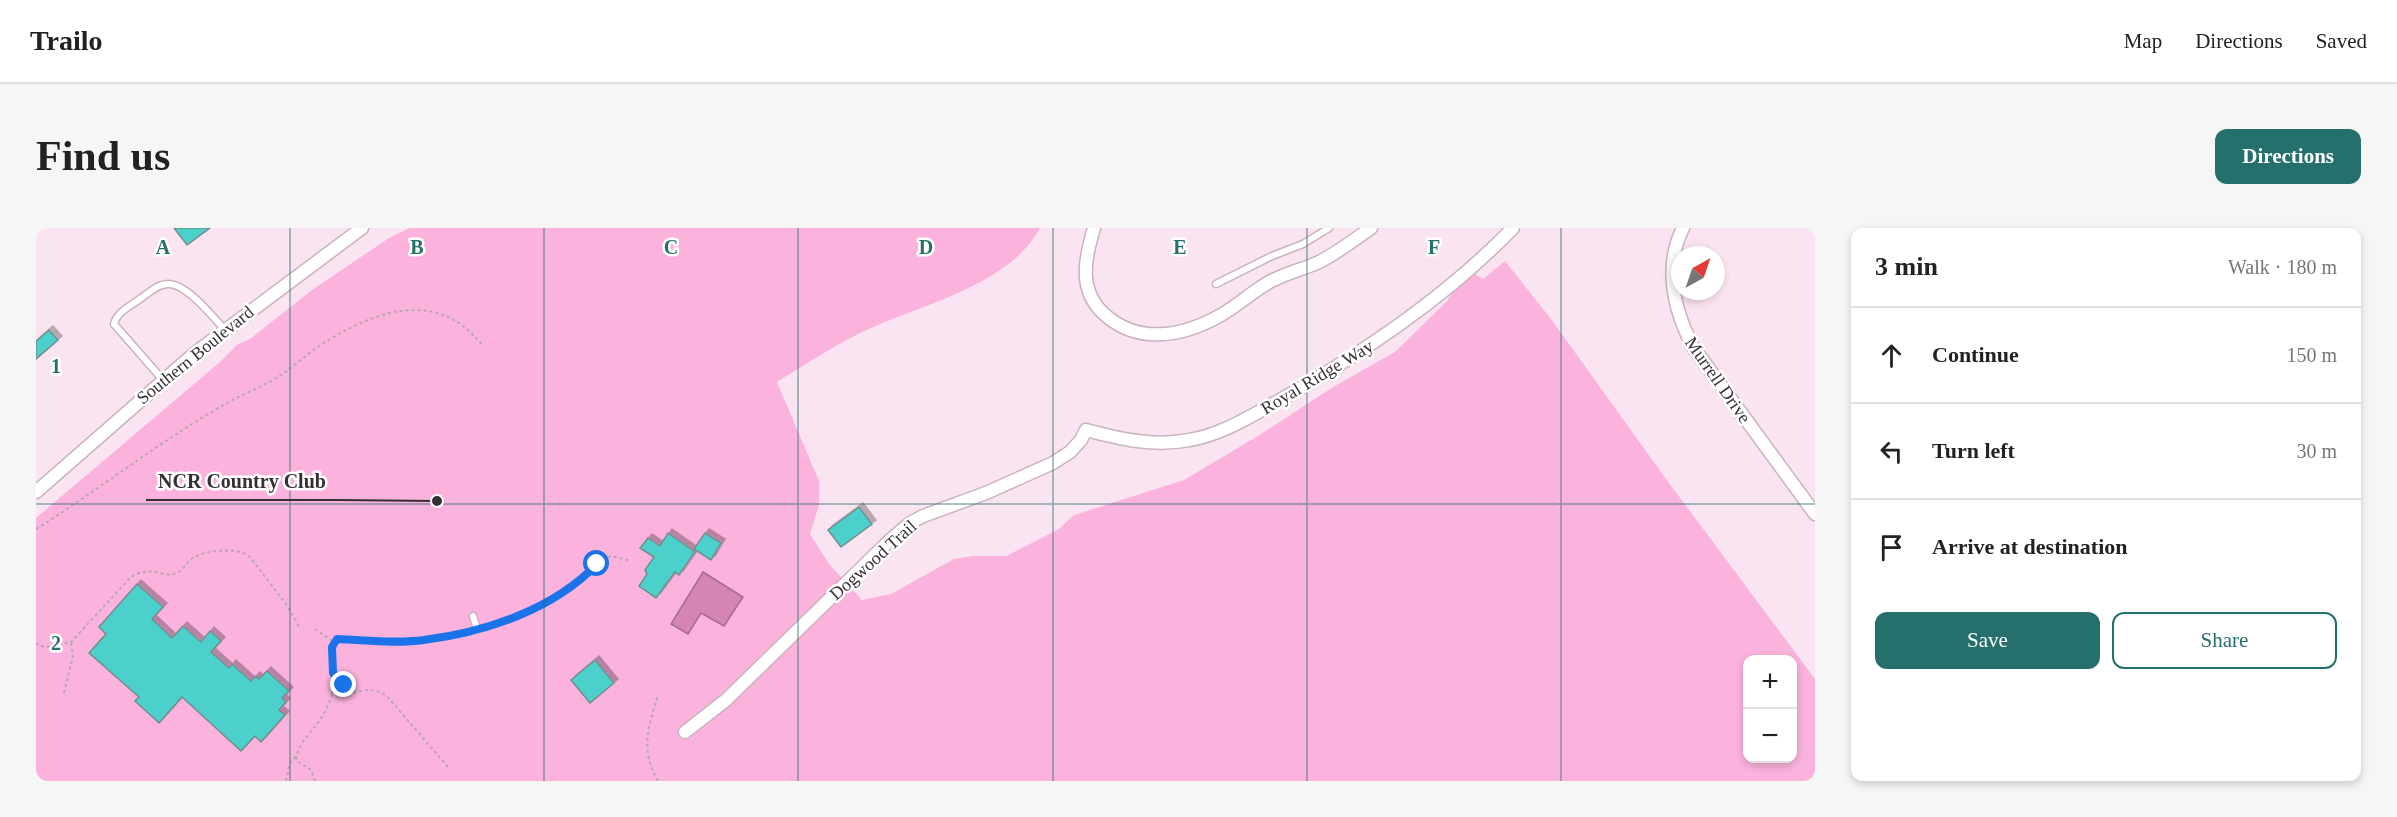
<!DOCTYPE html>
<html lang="en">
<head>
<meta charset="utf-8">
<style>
  body { margin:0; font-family:"Times New Roman",serif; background:#f6f6f6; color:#222 }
  .controls { position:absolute; right:18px; bottom:18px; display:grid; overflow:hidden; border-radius:12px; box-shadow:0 3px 9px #0003 }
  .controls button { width:54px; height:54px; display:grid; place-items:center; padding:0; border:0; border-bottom:2px solid #e0e0e0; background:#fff; color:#222; font:30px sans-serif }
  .compass { position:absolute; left:1635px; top:18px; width:54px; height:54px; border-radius:50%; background:#fff; box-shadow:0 3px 9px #0003; rotate:40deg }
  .stop { position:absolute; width:18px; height:18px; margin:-14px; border:4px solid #1a73e8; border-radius:50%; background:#fff }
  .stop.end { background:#1a73e8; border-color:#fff; box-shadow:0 2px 6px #0008 }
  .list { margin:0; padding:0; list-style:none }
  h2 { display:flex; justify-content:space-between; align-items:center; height:78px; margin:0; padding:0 24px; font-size:26px }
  h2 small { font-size:20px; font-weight:400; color:#767676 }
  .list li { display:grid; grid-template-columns:39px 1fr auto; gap:18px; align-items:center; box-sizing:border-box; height:96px; padding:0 24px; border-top:2px solid #e0e0e0 }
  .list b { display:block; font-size:22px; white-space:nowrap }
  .list em { font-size:20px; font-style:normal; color:#767676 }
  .actions { display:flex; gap:12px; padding:18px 24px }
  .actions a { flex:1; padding:14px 0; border:2px solid #25706d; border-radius:12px; text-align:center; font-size:21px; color:#25706d }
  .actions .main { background:#25706d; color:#fff }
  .icon { flex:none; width:33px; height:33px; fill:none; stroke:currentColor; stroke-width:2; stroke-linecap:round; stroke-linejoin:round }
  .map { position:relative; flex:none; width:1779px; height:553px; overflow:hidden; border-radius:12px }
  header { display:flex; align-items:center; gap:36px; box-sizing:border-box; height:84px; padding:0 30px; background:#fff; border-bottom:2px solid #e0e0e0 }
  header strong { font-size:28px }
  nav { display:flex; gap:33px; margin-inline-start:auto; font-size:21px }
  .intro { display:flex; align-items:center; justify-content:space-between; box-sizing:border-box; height:144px; padding:0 36px }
  h1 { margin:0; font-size:42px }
  .button { padding:15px 27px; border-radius:12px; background:#25706d; color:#fff; font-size:21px; font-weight:700 }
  main { display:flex; gap:36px; padding:0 36px }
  aside { flex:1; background:#fff; border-radius:12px; box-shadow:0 3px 9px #0003 }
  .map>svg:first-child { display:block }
</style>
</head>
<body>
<header>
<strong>Trailo</strong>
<nav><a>Map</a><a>Directions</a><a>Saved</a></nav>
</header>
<div class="intro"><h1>Find us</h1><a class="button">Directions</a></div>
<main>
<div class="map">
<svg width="1779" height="553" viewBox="0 0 1779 553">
  <defs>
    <filter id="shadow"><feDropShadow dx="4" dy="-4" stdDeviation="0" flood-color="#0004"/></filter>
  </defs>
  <rect width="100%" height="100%" fill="#fbe4f1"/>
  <path fill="#fbb3dd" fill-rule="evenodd" d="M374 0H1004C973 59 879 78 824 105 796 119 768 137 741 154L783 253V277L774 306 793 336 826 372 855 366 918 331 937 328H970L1023 301 1038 287 1148 252 1222 208 1297 159 1359 124 1411 73 1424 54 1437 45 1447 51 1469 33 1515 91 1630 251 1779 451V553H0V290L184 134 202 116 214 111 276 62 353 10ZM1712 431H1756V530H1712Z"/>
  <path fill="#d485b4" stroke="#a56b8e" stroke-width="1.5" d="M667 344 707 369 688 398 665 385 652 406 635 396Z"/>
  <path fill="#4cd0cb" stroke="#728d8b" stroke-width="1.5" filter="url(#shadow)" d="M138 0H174L151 17Z
    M13 102 22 112 0 131V113Z
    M823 279 836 296 805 319 792 302Z
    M632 305 659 324 643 347 639 344 620 370 603 358 611 346 609 342 618 329 604 320 612 310 624 318Z
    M669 305 685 315 675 332 658 321Z
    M101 356 127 379 116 391 136 410 147 398 165 414 174 403 185 413 175 424 193 440 196 436 215 453 220 448 223 451 231 443 253 463 246 470 250 474 243 482 249 487 225 514 219 508 205 523 146 469 123 495 99 473 103 469 53 425 70 406 63 399Z
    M559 432 578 455 554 475 535 452Z"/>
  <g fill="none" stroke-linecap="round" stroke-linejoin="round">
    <defs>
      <path id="service" d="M1180 56 1236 28 1267 16 1293 0
        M127 152 78 96C81 84 94 78 104 71 112 65 122 56 132 56 150 55 177 89 189 102
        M437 388 441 401"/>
      <path id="minor" d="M1058 0C1049 30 1042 61 1067 85 1102 118 1148 108 1185 87 1201 78 1215 65 1230 56 1246 46 1265 42 1281 35 1300 26 1318 12 1335 0
        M1647 0C1627 40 1638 82 1657 119L1779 286
        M0 264 159 125 326 0
        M649 504 690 472 852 314 874 295 887 288 950 265 1017 235 1034 224 1045 212 1050 202C1084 211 1118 219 1153 212 1185 207 1215 188 1244 172 1328 124 1409 70 1477 0"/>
    </defs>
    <use href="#service" stroke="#c9b3bf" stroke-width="9"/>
    <use href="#minor" stroke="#c9b3bf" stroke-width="15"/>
    <path stroke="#b8a6b0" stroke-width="2" stroke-dasharray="3 3" stroke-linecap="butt" d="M0 301C64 261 124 213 191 175 206 166 224 160 240 150 254 142 266 130 280 120 309 101 346 81 381 82 410 83 429 96 447 118
      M448 399 507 377 542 353 569 330 576 328 595 333
      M279 401 296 413
      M0 415 4 418 13 419 35 414 95 349C99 347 104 344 108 344 119 341 131 350 141 345 148 341 152 333 158 329 172 322 201 319 213 328L250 376 264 400
      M319 463 308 457 297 445 296 419 301 411 386 412 431 403
      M28 465 37 428 35 415
      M296 466 297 445
      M250 553 254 535 260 528
      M279 553 275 542 261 533C258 519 276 504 283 493 289 485 293 476 296 467 317 471 327 454 350 467L412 539
      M622 553C604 521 612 500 622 467"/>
    <use href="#service" stroke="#fff" stroke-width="6"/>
    <use href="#minor" stroke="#fff" stroke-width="12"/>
  </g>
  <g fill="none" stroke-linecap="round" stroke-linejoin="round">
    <path stroke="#1a73e8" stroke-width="8" d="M308 457 297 445 296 419 301 411C329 412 360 416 388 412 449 404 517 382 561 336"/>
  </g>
  <path fill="none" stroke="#25706d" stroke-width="1.5" stroke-opacity="0.55" d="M254 0V553M508 0V553M762 0V553M1017 0V553M1271 0V553M1525 0V553M0 276H1779"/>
  <g text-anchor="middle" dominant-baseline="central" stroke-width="5" stroke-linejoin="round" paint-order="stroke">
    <g font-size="18" fill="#382f34" stroke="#fff">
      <text transform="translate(159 127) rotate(-39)">Southern Boulevard</text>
      <text transform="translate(1281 149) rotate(-31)">Royal Ridge Way</text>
      <text transform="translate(1682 152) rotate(55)">Murrell Drive</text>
      <text transform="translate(837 332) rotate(-42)">Dogwood Trail</text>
    </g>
  </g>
  <g font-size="20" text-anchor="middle" font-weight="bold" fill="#25706d" stroke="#fff" stroke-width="5" stroke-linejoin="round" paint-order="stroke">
    <text x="127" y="26">A</text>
    <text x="381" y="26">B</text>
    <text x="635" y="26">C</text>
    <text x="890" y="26">D</text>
    <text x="1144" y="26">E</text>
    <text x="1398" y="26">F</text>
    <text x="20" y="145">1</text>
    <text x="20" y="422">2</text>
  </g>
  <path fill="none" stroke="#382f34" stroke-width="2" d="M401 273L302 272H110"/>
  <circle fill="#382f34" stroke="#fff" stroke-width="2" cx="401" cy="273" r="6"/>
  <g font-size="20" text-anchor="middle" font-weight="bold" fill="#382f34" stroke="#fff" stroke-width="5" stroke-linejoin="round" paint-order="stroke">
    <text x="206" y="260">NCR Country Club</text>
  </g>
</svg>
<div class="controls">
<button>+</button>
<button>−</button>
</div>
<svg class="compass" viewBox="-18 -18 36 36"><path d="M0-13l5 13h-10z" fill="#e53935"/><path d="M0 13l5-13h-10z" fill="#767676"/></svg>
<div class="stop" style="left:561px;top:336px"></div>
<div class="stop end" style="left:308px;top:457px"></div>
</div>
<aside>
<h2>3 min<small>Walk · 180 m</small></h2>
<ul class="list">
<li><svg class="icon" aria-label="ahead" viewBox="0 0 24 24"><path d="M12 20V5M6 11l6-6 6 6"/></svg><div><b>Continue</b></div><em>150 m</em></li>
<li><svg class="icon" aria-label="left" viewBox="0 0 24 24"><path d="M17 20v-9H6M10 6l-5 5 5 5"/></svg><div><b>Turn left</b></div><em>30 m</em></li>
<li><svg class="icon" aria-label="arrive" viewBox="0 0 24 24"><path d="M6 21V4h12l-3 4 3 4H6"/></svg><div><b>Arrive at destination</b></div></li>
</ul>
<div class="actions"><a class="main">Save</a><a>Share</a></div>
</aside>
</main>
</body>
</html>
